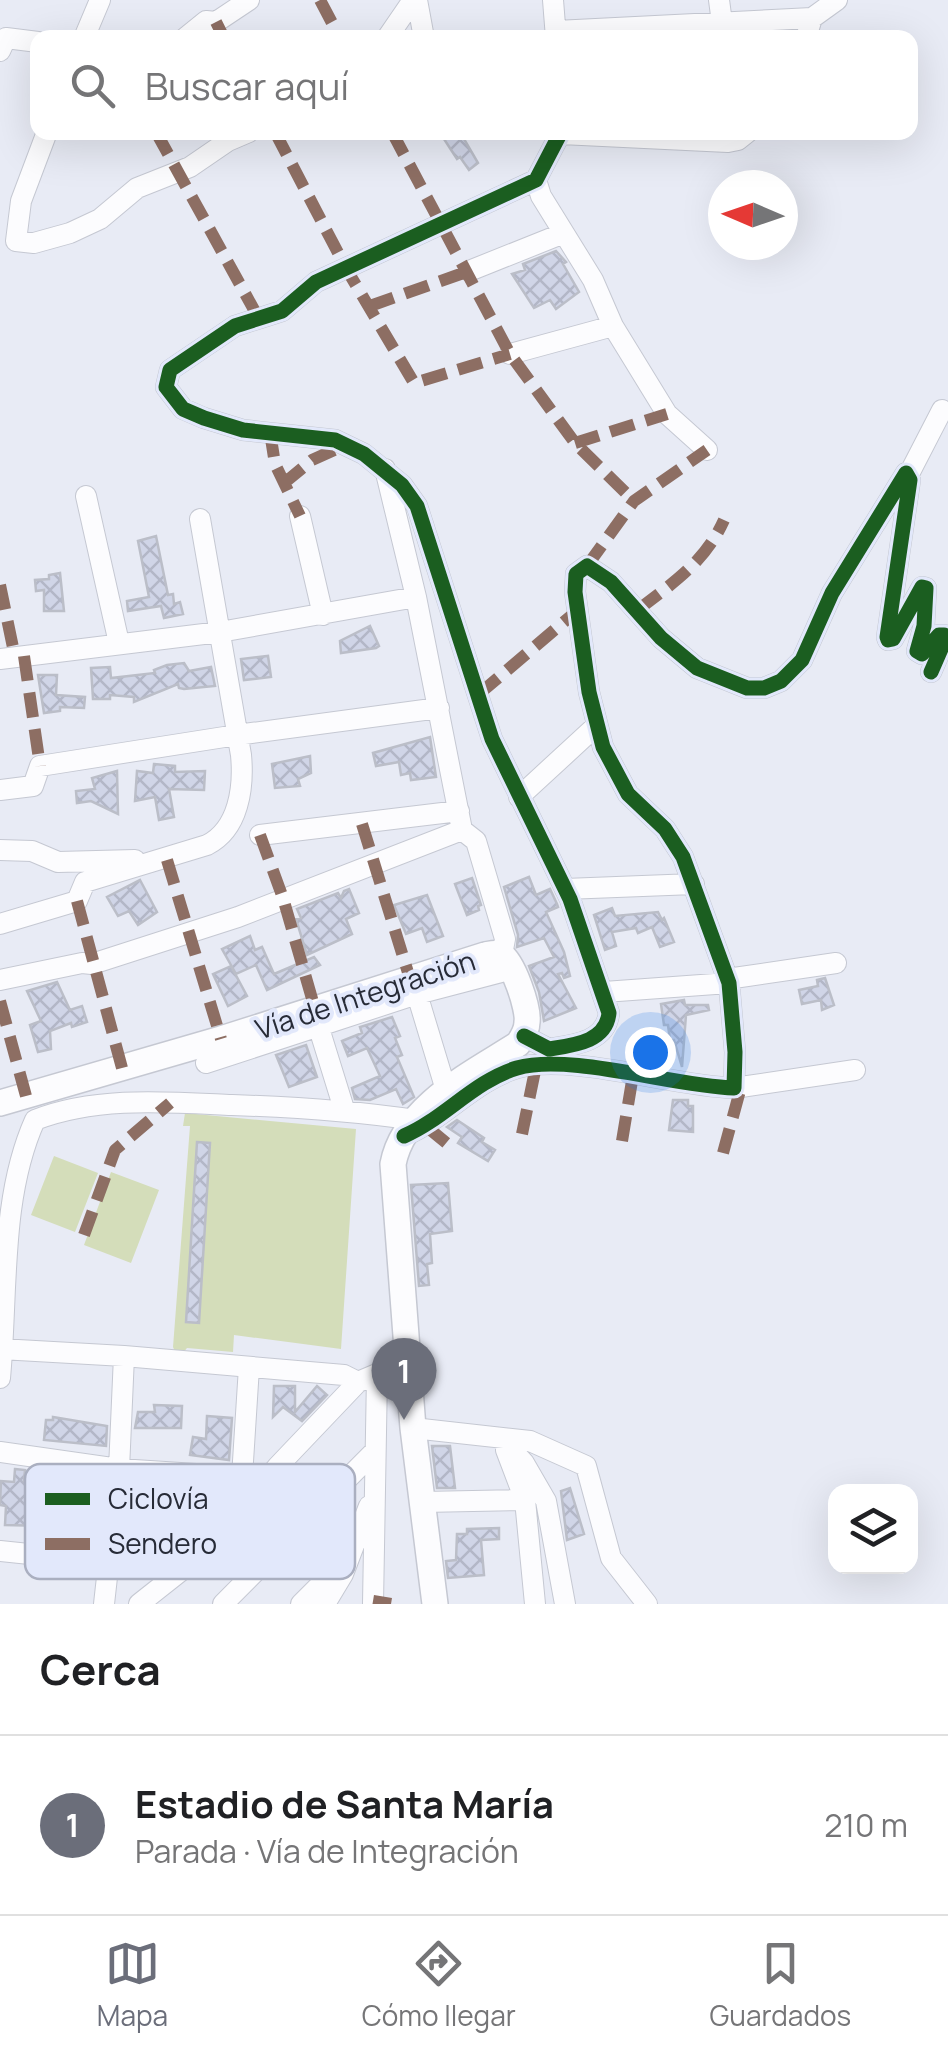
<!DOCTYPE html>
<html lang="es">
<head>
<meta charset="utf-8">
<style>
  body { margin:0; font-family:Manrope,sans-serif; background:#f6f6f6; color:#202124 }
  .controls { position:absolute; right:30px; bottom:30px; display:grid; overflow:hidden; border-radius:20px; box-shadow:0 10px 40px #0002 }
  .controls button { width:90px; height:90px; display:grid; place-items:center; padding:0; border:0; border-bottom:2px solid #e0e0e0; background:#fff; color:#202124; font:50px sans-serif }
  .compass { position:absolute; left:708px; top:170px; width:90px; height:90px; border-radius:50%; background:#fff; box-shadow:0 10px 40px #0002; rotate:272deg }
  .you { position:absolute; left:650px; top:1052px; width:35px; height:35px; margin:-25px; border:8px solid #fff; border-radius:50%; background:#1a73e8; box-shadow:0 0 0 15px #1a73e833 }
  .badge { display:grid; place-items:center; width:65px; height:65px; border-radius:50%; background:#6b6e7a; color:#fff; font-size:32px; font-weight:700 }
  .pin { position:absolute; translate:-50% -82px; filter:drop-shadow(0 2px 5px #0008) }
  .pin::after { content:''; position:absolute; top:52px; width:35px; height:30px; background:inherit; clip-path:polygon(0 0,100% 0,50% 100%) }
  .list { margin:0; padding:0; list-style:none }
  h2 { display:flex; justify-content:space-between; align-items:center; height:130px; margin:0; padding:0 40px; font-size:42px }
  h2 small { font-size:32px; font-weight:400; color:#757577 }
  .list li { display:grid; grid-template-columns:65px 1fr auto; gap:30px; align-items:center; box-sizing:border-box; height:180px; padding:0 40px; border-top:2px solid #e0e0e0 }
  .list b { display:block; font-size:38px; white-space:nowrap }
  .list p { margin:0; font-size:32px; white-space:nowrap; color:#757577 }
  .list em { font-size:32px; font-style:normal; color:#757577 }
  .icon { flex:none; width:55px; height:55px; fill:none; stroke:currentColor; stroke-width:2; stroke-linecap:round; stroke-linejoin:round }
  .map { position:relative; flex:none; width:948px; height:1604px; overflow:hidden }
  .search { position:absolute; background:#fff; box-shadow:0 10px 40px #0002; left:30px; right:30px; top:30px; height:110px; display:flex; align-items:center; gap:25px; box-sizing:border-box; padding:0 35px; border-radius:20px; color:#757577; font-size:38px }
  .sheet { height:310px; background:#fff }
  nav { display:flex; justify-content:space-around; align-items:center; box-sizing:border-box; height:140px; border-top:2px solid #e0e0e0; background:#fff; font-size:28px; color:#757577 }
  nav a { display:grid; justify-items:center; gap:5px }
  nav .on { color:#6b6e7a }
  .map>svg:first-child { display:block }
</style>
</head>
<body>
<div class="map">
<svg width="948" height="1604" viewBox="0 0 948 1604">
  <defs>
    <pattern id="building-cross-hatch" width="8" height="8" patternUnits="userSpaceOnUse" patternTransform="scale(2.5)"><rect width="8" height="8" fill="#d0d5e7"/><path d="M0 0l8 8M0 8l8-8" fill="none" stroke="#b3b7c7"/></pattern>
  </defs>
  <rect width="100%" height="100%" fill="#e8ebf5"/>
  <path fill="#d4ddba" d="M185 1113 356 1129 341 1349 234 1335 233 1352 187 1348 182 1354H176L173 1347 190 1126H183Z
    M54 1156 98 1173 75 1232 31 1215Z
    M111 1172 159 1190 131 1263 84 1245Z"/>
  <path fill="url(#building-cross-hatch)" stroke="#bbbec8" stroke-width="2.5" d="M453 132H460L478 163 469 170 460 157 457 159 444 139Z
    M556 251 566 262 563 264 579 292 556 309 550 300 534 308 512 274 525 270 523 264Z
    M156 536 168 595 173 594 174 604 180 602 183 614 164 618 161 606 128 611 127 601 149 597 138 541Z
    M60 573 64 611H44V590L36 591 35 580 49 579V575Z
    M370 626 379 646 376 648 341 653 340 641Z
    M268 656 271 677 244 680 241 659Z
    M184 663 189 671 211 667 215 686 184 689 179 688 178 684 134 702V697L110 695V699H93L91 668 110 667 111 678 155 673 154 670 167 665Z
    M38 675H57L56 695 85 697 84 708 60 707V711L44 713Z
    M430 737 436 777 411 780 410 773 401 775 399 762 376 766 373 753Z
    M310 756 311 773 298 779 300 786 275 788 272 764Z
    M154 764 175 766V772L205 771 204 790 169 789 174 817 159 820 155 797 135 801 137 771 153 773Z
    M117 771 118 814 91 801 77 803 76 791 95 789 92 778Z
    M529 877 536 895 550 889 557 904 558 907 546 912 564 952 570 976 564 978 562 973 558 974 576 1008 544 1021 539 992 529 966 554 957 544 938 517 947 518 935 504 887Z
    M472 878 481 905 478 906 479 910 467 915 455 884Z
    M140 880 157 912 138 925 129 911 118 916 107 897Z
    M349 889 359 913 346 919 352 934 307 955 296 919 301 918 297 909 338 893 341 898 344 891Z
    M427 895 443 936 427 942 422 928 406 934 394 905Z
    M612 908 615 916 658 912 662 920 664 918 674 942 660 947 652 927 638 933 636 928 612 932 616 946 605 950 594 915Z
    M250 936 255 950 262 947 274 974 314 957 320 965 267 990 256 965 236 974 222 949Z
    M231 966 247 996 228 1006 213 974Z
    M825 978 834 1005 822 1010 821 1000 802 1004 799 990 818 986 817 980Z
    M57 982 70 1010 82 1006 87 1022 72 1027 71 1023 50 1031 51 1049 38 1052 30 1025 41 1021 27 991Z
    M684 1000 685 1005H708L709 1010 686 1015 682 1067 674 1040H670L668 1025H664L661 1004Z
    M392 1017 400 1036 395 1038 402 1055 397 1057 414 1097 403 1104 396 1089 370 1100 355 1099 352 1088 380 1076 367 1048 348 1056 342 1041 362 1033 360 1027Z
    M306 1045 317 1077 289 1087 276 1055Z
    M673 1100H688V1106H693V1132L669 1130Z
    M457 1120 484 1138 482 1142 495 1150 488 1161 458 1143 462 1137 447 1127Z
    M197 1142 210 1143 199 1323 186 1322Z
    M448 1183 452 1231 430 1234 432 1263 427 1264 429 1285 419 1286 411 1185Z
    M274 1386H295V1412L317 1386 327 1395 302 1421 283 1407 273 1417Z
    M154 1405 182 1406 181 1428H135L138 1412H155Z
    M207 1416 232 1418 229 1460 190 1455 193 1437 206 1439Z
    M53 1417 107 1426 106 1446 44 1440 46 1420H53Z
    M432 1446H450L455 1488H437Z
    M15 1469 25 1470 24 1481 63 1485 61 1520 47 1521V1526L5 1525 6 1506 0 1505 1 1481 14 1482Z
    M570 1488 584 1534 567 1540 561 1491Z
    M499 1528V1539L481 1540 484 1575 448 1578 446 1561 456 1560 457 1534H467V1529Z"/>
  <g fill="none" stroke-linecap="round" stroke-linejoin="round">
    <defs>
      <path id="minor" d="M417 0 424 38
        M553 0 556 38
        M719 0 724 38
        M556 31 812 18 837 0
        M84 38 100 0
        M185 38 206 21 216 22 249 0
        M387 38 413 0
        M806 38 812 18
        M0 51 6 38 38 42
        M47 132 21 201 16 241 34 243 70 233 100 219 137 188 190 167 228 141 249 132
        M561 134 728 142 738 140 748 132
        M536 180 541 196 593 280 613 326 667 414 707 450
        M469 271 564 233
        M510 354 613 326
        M385 469 416 597 462 830 476 841 505 939 502 955
        M909 474 942 410
        M86 496 119 643
        M300 516 323 615
        M0 659 220 632 416 597
        M0 790 33 786 40 766 237 735 439 708
        M519 797 596 726
        M260 835 459 811
        M0 850 32 851 58 862 135 860
        M565 889 694 884
        M0 924 77 901 85 882 207 845C239 829 244 787 241 755L200 519
        M727 979 836 963
        M0 980 82 963 92 964 238 917 462 830
        M604 992 729 983
        M417 994 446 1090
        M318 1025 344 1109
        M524 1036 549 1049C574 1045 606 1042 609 1013L570 899 492 739 417 506 402 485 364 454 335 440 243 430 204 418 183 409 166 387 170 370 235 326 282 311 316 282 536 180 561 132
        M206 1063 417 994 513 969
        M734 1088 855 1070
        M404 1136C444 1119 474 1081 517 1068 570 1053 673 1086 734 1088L735 1052 729 983 683 857 665 829 628 794 603 747 589 692 575 592 576 574 587 566 611 582 661 638 697 668 747 688H764L781 681 802 660 832 593 906 473 910 480 887 637 888 640 893 639 922 587 926 588 924 626 917 651 922 654 939 635H944L945 640 931 672
        M0 1349 124 1356 344 1375 358 1382
        M0 1378C8 1291 0 1198 35 1120 96 1096 167 1102 232 1105 294 1107 354 1111 415 1120
        M413 1428 530 1441 586 1466 611 1558 647 1604
        M502 1439 524 1463 546 1501 565 1604
        M506 1450 525 1500 535 1604
        M0 1452 119 1469 242 1477 255 1497
        M242 1477 249 1367
        M423 1502 525 1500
        M0 1551 182 1570
        M104 1604 119 1469 124 1356
        M139 1604 182 1570 228 1526 278 1466 358 1382 408 1361
        M223 1604 375 1451
        M301 1604 320 1585 341 1575
        M325 1604 343 1574 369 1506
        M373 1604 377 1375"/>
      <path id="major" d="M0 1103 221 1039 485 955C491 954 496 952 501 955 513 961 529 1009 527 1022 527 1030 523 1037 518 1044 473 1073 404 1106 393 1164L413 1428 435 1604"/>
    </defs>
    <use href="#minor" stroke="#c5c8d2" stroke-width="22"/>
    <use href="#major" stroke="#c5c8d2" stroke-width="28"/>
    <use href="#minor" stroke="#fcfcfe" stroke-width="20"/>
    <use href="#major" stroke="#fcfcfe" stroke-width="25"/>
    <path stroke="#8d6e63" stroke-width="12" stroke-dasharray="25 12" stroke-linecap="butt" d="M320 0 340 38
      M216 22 224 38
      M156 132 258 317
      M275 132 347 270 414 383 510 354
      M392 132 510 354 575 443 634 501
      M370 306 469 271
      M270 432 275 464 300 516
      M575 443 667 414
      M283 484 312 460 341 447
      M587 566 634 501 707 450
      M0 585 15 657
      M639 609C674 582 705 562 724 520
      M24 656 40 766
      M479 694 578 610
      M362 824 410 979
      M260 835 283 898 315 1009
      M167 860 221 1039
      M77 901 122 1068
      M0 1001 26 1096
      M427 1127 450 1146
      M522 1134 536 1066
      M622 1141 633 1075
      M723 1153 741 1087
      M84 1235 115 1150 170 1103
      M373 1601 391 1604"/>
    <defs>
      <path id="cycleway" d="M524 1036 549 1049C574 1045 606 1042 609 1013L570 899 492 739 417 506 402 485 364 454 335 440 243 430 204 418 183 409 166 387 170 370 235 326 282 311 316 282 536 180 561 132
        M404 1136C444 1119 474 1081 517 1068 570 1053 673 1086 734 1088L735 1052 729 983 683 857 665 829 628 794 603 747 589 692 575 592 576 574 587 566 611 582 661 638 697 668 747 688H764L781 681 802 660 832 593 906 473 910 480 887 637 888 640 893 639 922 587 926 588 924 626 917 651 922 654 939 635H944L945 640 931 672"/>
    </defs>
    <use href="#cycleway" stroke="#e2e8fb" stroke-width="21"/>
    <use href="#cycleway" stroke="#1b5e20" stroke-width="15"/>
  </g>
  <g text-anchor="middle" dominant-baseline="central" stroke-width="8" stroke-linejoin="round" paint-order="stroke">
    <g font-size="28" fill="#272b37" stroke="#e2e8fb">
      <text transform="translate(365 994) rotate(-18)">Vía de Integración</text>
    </g>
  </g>
  <rect x="25" y="1464" width="330" height="115" rx="15" fill="#e2e8fb" stroke="#aaafc0" stroke-width="2.5"/>
  <rect x="45" y="1493" width="45" height="12" fill="#1b5e20"/>
  <rect x="45" y="1538" width="45" height="12" fill="#8d6e63"/>
  <g font-size="28" fill="#272b37">
    <text x="108" y="1509">Ciclovía</text>
    <text x="108" y="1554">Sendero</text>
  </g>
</svg>
<div class="controls">
<button><svg class="icon" aria-label="layers" viewBox="0 0 24 24"><path d="M12 4l9 5-9 5-9-5zM3 14l9 5 9-5"/></svg></button>
</div>
<svg class="compass" viewBox="-18 -18 36 36"><path d="M0-13l5 13h-10z" fill="#e53935"/><path d="M0 13l5-13h-10z" fill="#757577"/></svg>
<div class="you"></div>
<div class="pin badge" style="left:404px;top:1420px">1</div>
<div class="search"><svg class="icon" aria-label="search" viewBox="0 0 24 24"><circle cx="10" cy="10" r="6"/><path d="M15 15l6 6"/></svg>Buscar aquí</div>
</div>
<section class="sheet">
<h2>Cerca<small></small></h2>
<ul class="list">
<li><span class="badge">1</span><div><b>Estadio de Santa María</b><p>Parada · Vía de Integración</p></div><em>210 m</em></li>
</ul>
</section>
<nav>
<a class="on"><svg class="icon" aria-label="map" viewBox="0 0 24 24"><path d="M3 6l6-2 6 2 6-2v14l-6 2-6-2-6 2zM9 4v14M15 6v14"/></svg>Mapa</a>
<a><svg class="icon" aria-label="directions" viewBox="0 0 24 24"><path d="M12 3l9 9-9 9-9-9zM9 14v-3h6M13 9l2 2-2 2"/></svg>Cómo llegar</a>
<a><svg class="icon" aria-label="saved" viewBox="0 0 24 24"><path d="M7 4h10v16l-5-4-5 4z"/></svg>Guardados</a>
</nav>
</body>
</html>
